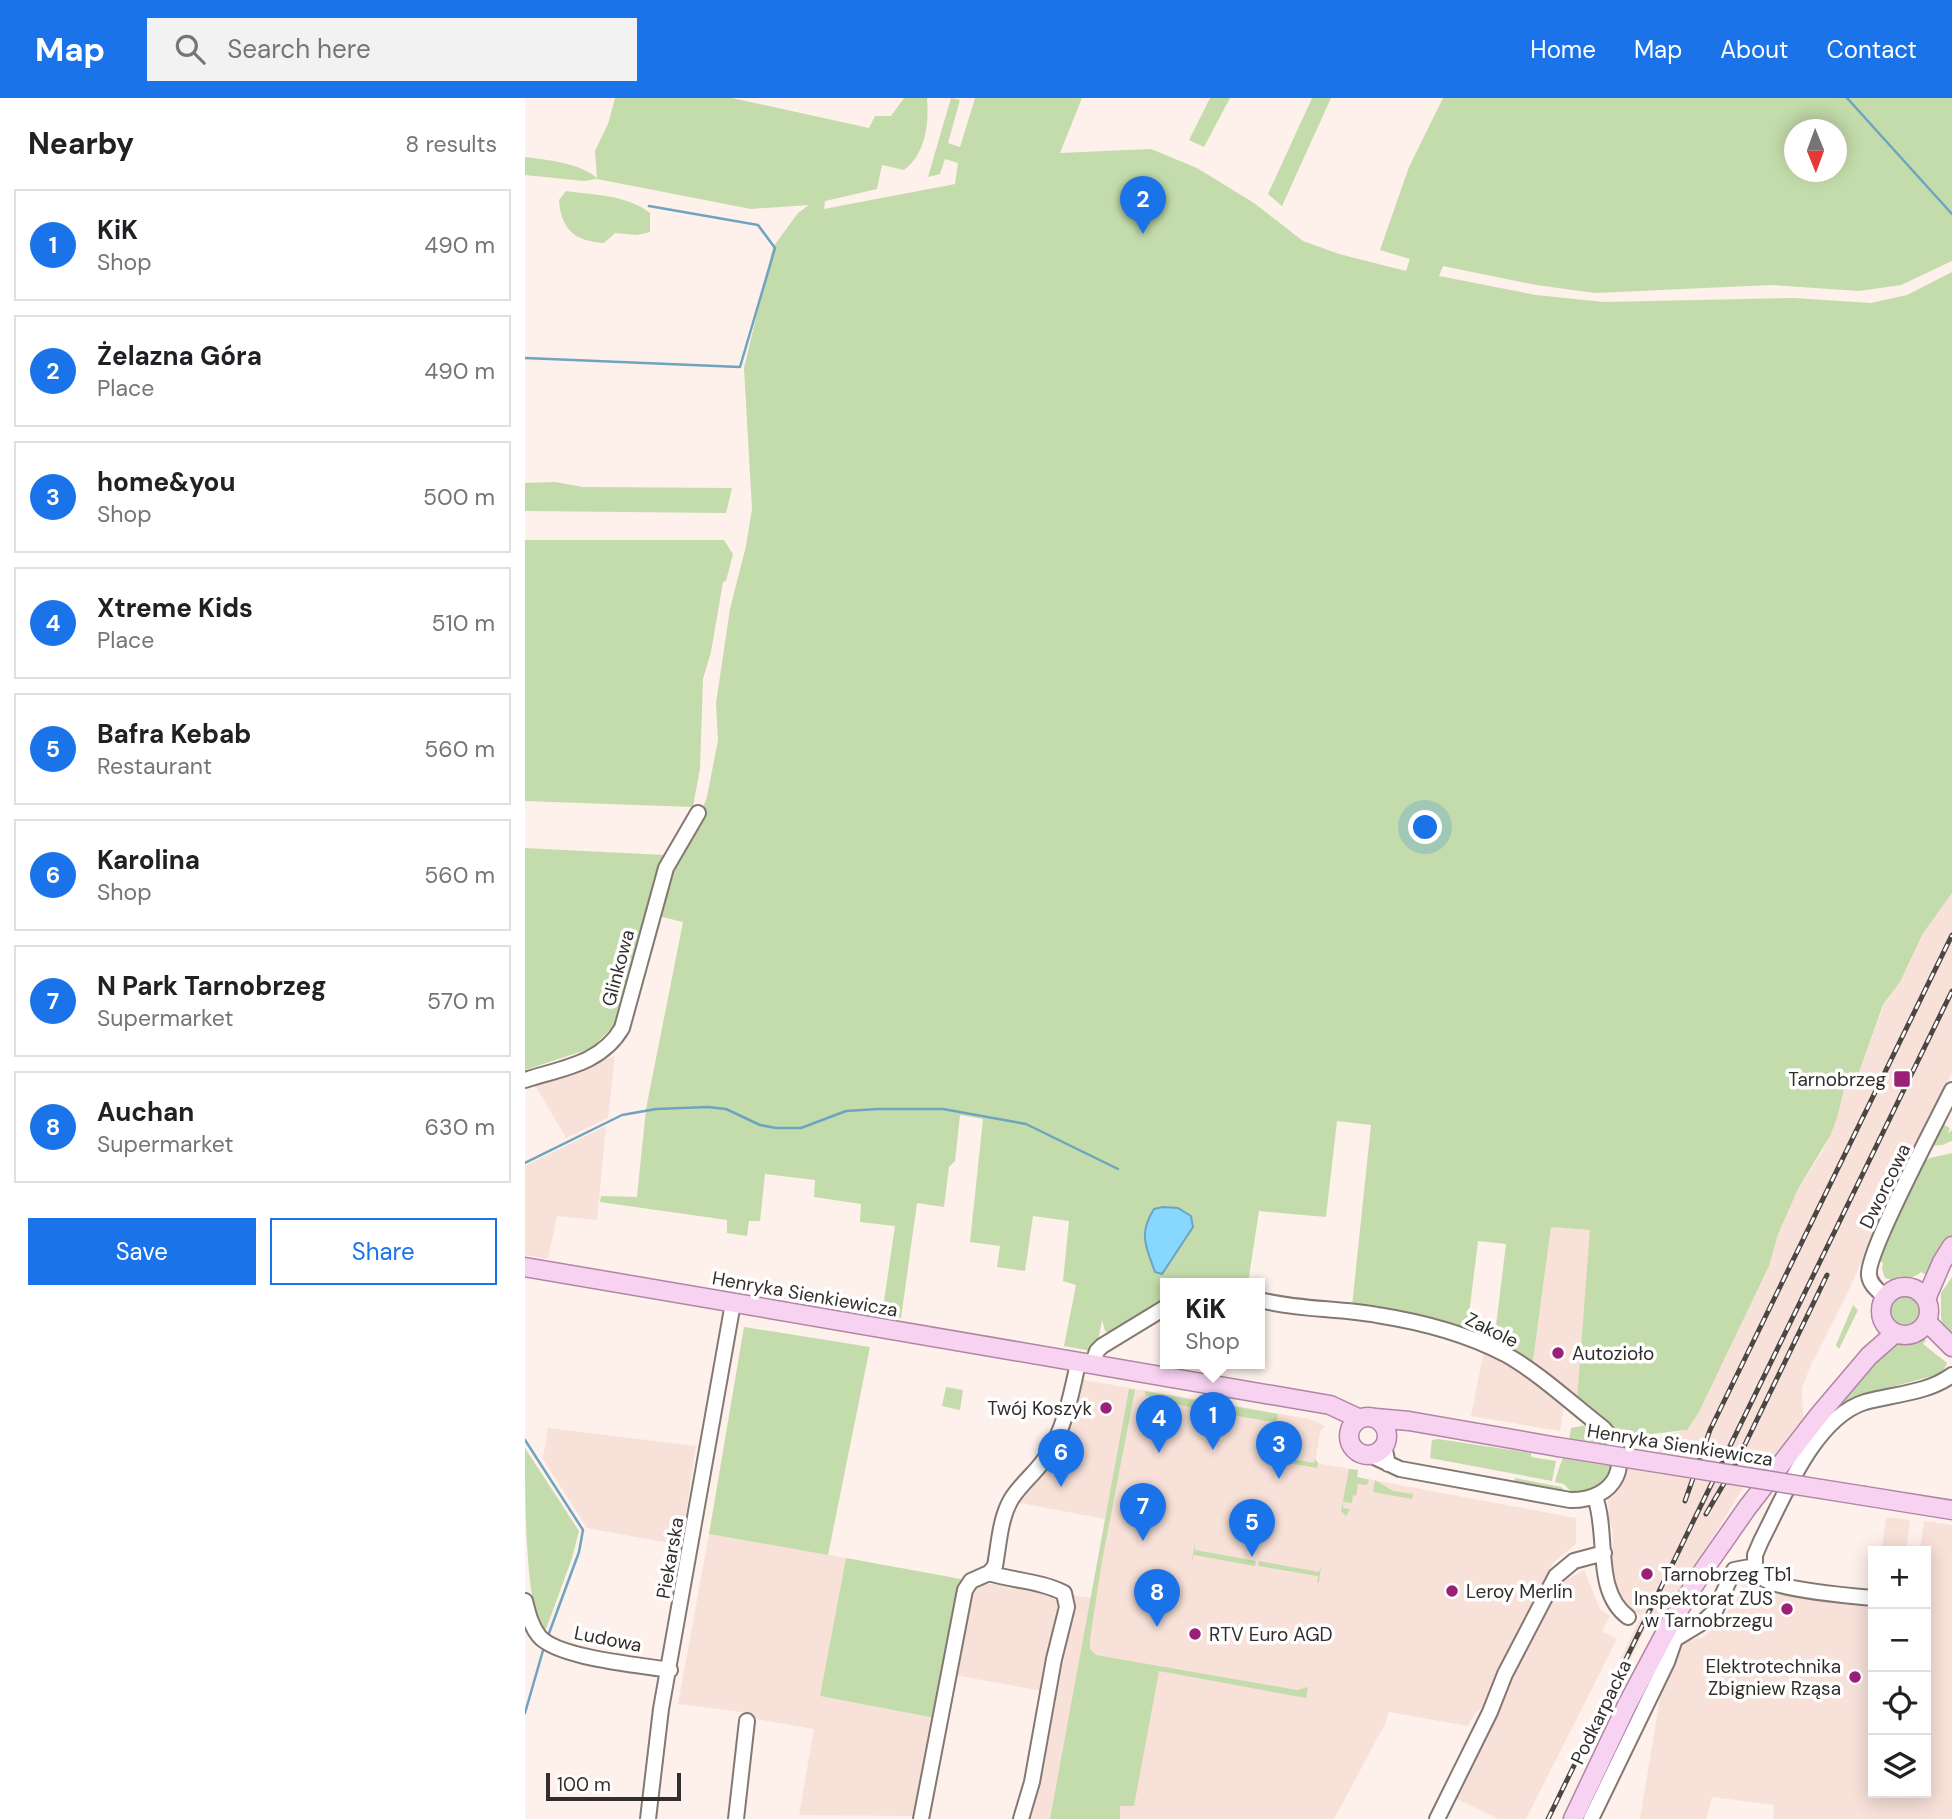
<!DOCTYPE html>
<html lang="en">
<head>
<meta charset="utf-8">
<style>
  body { margin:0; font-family:"DM Sans",sans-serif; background:#f2f2f2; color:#202124 }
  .controls { position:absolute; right:21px; bottom:21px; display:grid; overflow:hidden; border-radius:0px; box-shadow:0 4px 18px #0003 }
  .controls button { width:63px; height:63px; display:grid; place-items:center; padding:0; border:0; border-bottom:2px solid #e0e0e0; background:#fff; color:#202124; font:35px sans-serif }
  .compass { position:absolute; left:1259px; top:21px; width:63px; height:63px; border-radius:50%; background:#fff; box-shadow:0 4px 18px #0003; rotate:179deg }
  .scale { position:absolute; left:21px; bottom:18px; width:135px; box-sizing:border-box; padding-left:7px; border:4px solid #332e2c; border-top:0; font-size:19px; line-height:24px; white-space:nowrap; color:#332e2c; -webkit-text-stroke:5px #fff; paint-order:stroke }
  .you { position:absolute; left:901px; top:730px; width:24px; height:24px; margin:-18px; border:5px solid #fff; border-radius:50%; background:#1a73e8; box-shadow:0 0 0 10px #1a73e833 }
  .badge { display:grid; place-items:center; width:46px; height:46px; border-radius:50%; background:#1a73e8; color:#fff; font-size:23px; font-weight:700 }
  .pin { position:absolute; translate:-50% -58px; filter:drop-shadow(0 2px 4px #0008) }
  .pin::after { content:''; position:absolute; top:37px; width:24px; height:21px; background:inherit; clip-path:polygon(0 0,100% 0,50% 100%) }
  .popup { position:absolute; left:635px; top:1180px; width:105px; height:91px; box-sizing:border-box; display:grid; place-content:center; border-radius:0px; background:#fff; filter:drop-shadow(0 2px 5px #0005); font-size:23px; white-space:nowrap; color:#757577 }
  .popup b { font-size:26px; color:#202124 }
  .popup::after { content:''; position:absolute; left:50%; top:100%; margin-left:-14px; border:14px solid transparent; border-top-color:#fff }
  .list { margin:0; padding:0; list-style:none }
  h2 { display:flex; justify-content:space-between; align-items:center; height:91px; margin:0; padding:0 28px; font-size:30px }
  h2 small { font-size:23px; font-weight:400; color:#757577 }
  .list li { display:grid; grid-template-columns:46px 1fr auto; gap:21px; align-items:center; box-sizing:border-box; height:112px; margin:0 14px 14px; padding:0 14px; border:2px solid #e0e0e0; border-radius:0px }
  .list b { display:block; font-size:26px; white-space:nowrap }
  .list p { margin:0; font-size:23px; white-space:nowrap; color:#757577 }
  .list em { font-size:23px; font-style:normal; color:#757577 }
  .actions { display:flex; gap:14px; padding:21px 28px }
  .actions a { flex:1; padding:16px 0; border:2px solid #1a73e8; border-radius:0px; text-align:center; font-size:24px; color:#1a73e8 }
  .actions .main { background:#1a73e8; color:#fff }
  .icon { flex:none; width:38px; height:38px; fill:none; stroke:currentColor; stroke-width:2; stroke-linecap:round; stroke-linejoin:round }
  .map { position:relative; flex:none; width:1427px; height:1721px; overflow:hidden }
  header { display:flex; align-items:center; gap:42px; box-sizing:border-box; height:98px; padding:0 35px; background:#1a73e8; color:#fff }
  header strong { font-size:33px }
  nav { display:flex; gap:38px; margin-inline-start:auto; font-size:24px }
  .search { width:490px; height:63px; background:#f2f2f2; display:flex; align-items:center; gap:18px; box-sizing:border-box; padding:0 24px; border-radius:0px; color:#757577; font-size:26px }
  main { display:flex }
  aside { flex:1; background:#fff }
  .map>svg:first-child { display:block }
</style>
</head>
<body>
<header>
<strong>Map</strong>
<div class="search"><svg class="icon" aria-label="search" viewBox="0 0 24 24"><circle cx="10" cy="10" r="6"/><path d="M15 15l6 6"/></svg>Search here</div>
<nav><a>Home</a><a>Map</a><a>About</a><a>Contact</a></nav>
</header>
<main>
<aside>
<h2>Nearby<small>8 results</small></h2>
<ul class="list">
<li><span class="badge">1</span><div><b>KiK</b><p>Shop</p></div><em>490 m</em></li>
<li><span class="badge">2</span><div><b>Żelazna Góra</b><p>Place</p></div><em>490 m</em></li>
<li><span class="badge">3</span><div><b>home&amp;you</b><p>Shop</p></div><em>500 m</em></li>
<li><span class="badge">4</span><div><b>Xtreme Kids</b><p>Place</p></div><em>510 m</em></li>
<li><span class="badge">5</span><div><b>Bafra Kebab</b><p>Restaurant</p></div><em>560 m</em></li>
<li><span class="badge">6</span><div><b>Karolina</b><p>Shop</p></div><em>560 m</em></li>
<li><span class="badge">7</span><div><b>N Park Tarnobrzeg</b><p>Supermarket</p></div><em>570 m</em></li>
<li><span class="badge">8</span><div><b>Auchan</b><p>Supermarket</p></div><em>630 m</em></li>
</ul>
<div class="actions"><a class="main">Save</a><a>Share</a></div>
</aside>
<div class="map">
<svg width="1427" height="1721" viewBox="0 0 1427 1721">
  <rect width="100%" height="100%" fill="#fef0ea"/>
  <path fill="#f7e1d8" d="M1427 795V975L1389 1049 1320 1200 1286 1267 1277 1290 1278 1320 1226 1387 1220 1386 1135 1528 1123 1525 1063 1648 1055 1645 1116 1518 1097 1502 1091 1489 1087 1471 1088 1432 1084 1423 1083 1401 1102 1358 1117 1344 1161 1332 1174 1314 1244 1168 1253 1136 1273 1091 1298 1053 1312 1020 1320 988 1332 980 1359 907 1375 884 1397 837Z
    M90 958 83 1020 41 1040 10 987Z
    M81 1028 72 1122 32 1118 23 1161 0 1157V1068Z
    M1026 1129 1066 1132 1052 1301 1007 1270Z
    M959 1252 978 1262 1039 1308 1035 1333 946 1318Z
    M553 1281 784 1321 800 1328 795 1334 790 1365 833 1372 832 1379 1051 1420V1446L1028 1465 972 1575 959 1607 949 1617 943 1628 864 1614 860 1626 809 1721H505L546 1497 566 1500 580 1421 489 1404 527 1359Z
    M23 1330 171 1348 156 1447 62 1430 18 1361Z
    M1361 1419 1385 1422 1381 1453H1357Z
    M1399 1423 1427 1427V1721H1248L1249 1707 1187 1699 1181 1721H1115L1136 1594 1156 1543 1177 1540 1187 1532 1204 1512 1210 1499H1213L1218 1485 1348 1510V1695H1401V1453H1395Z
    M184 1436 321 1460 295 1598 410 1620 391 1718 274 1717 289 1631 226 1620 225 1615 153 1606Z
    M1059 1472 1075 1511 1085 1518 1077 1533 1092 1541 1001 1721H974L930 1700 967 1629 990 1570 1037 1484Z
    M452 1483 534 1499 518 1593 429 1577 446 1488Z"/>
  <path fill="#c4dcab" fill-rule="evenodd" d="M90 0H207L344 30 350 18H366L379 0H402C404 26 401 55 379 72L357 67 352 91 300 103 299 111 430 86 433 65 420 61 415 76 403 79 426 0 435 2 423 45 435 49 450 0H557L535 55 626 51 672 70 729 105 778 143 814 156 881 173 885 161 855 152 884 69 918 0H1427V163L1376 187 1334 193 1246 187 1070 195 1011 187 918 168 914 178 1011 197 1079 204 1269 200 1346 205 1382 197 1427 174V795L1397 837 1375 884 1358 907 1332 980 1320 988 1312 1020 1305 1038 1273 1091 1253 1136 1244 1168 1174 1314 1162 1332C1146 1333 1109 1340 1097 1336L1052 1301 1065 1132 1026 1129 1007 1270 969 1244 981 1146 953 1143 942 1233C905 1219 866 1214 827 1208L846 1027 812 1023 801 1119 734 1113 723 1185 682 1182 671 1186H641V1204L588 1237 580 1233 577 1222 571 1254 539 1248 551 1187 538 1183 544 1123 508 1118 500 1173 472 1169 475 1148 445 1144 458 1021 435 1017 430 1063 424 1069 419 1109 392 1105 376 1220 357 1217 370 1128 335 1124 336 1106 289 1099 290 1082 240 1076 235 1123H224L222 1138 202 1135V1122L75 1104 76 1098 112 1099 121 1011 158 824 133 818 146 773 169 732 182 699 193 642 191 605 205 511 221 448 227 411 219 270 248 149 273 115 284 107 226 111 72 81 59 83 0 77V59C24 62 54 65 72 80L70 53 83 26ZM1269 32H1311V74H1269Z
    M685 0H705L679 49 664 42Z
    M787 0H806L757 108 743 96Z
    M41 93C68 97 103 97 125 115V134L112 137 90 135 79 145C50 143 36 132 34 102Z
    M30 384 58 389 207 390 201 415 0 413V385Z
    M0 442H199L208 456 201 483 198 484 186 554 178 581 175 670 168 709 0 703Z
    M0 750 139 757 92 924 67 950 0 972Z
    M1417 1026 1425 1030 1423 1036 1427 1032V1043L1417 1047 1406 1048Z
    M1427 1055V1140L1401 1177 1396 1174C1389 1181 1370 1184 1360 1180L1357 1171 1358 1165 1353 1163 1361 1143 1400 1063 1405 1060Z
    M1427 1179V1235L1418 1228 1416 1220V1195Z
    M1362 1214a18 18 0 1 1 36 0a18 18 0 1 1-36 0Z
    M1328 1207 1333 1212 1314 1251 1311 1247Z
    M219 1229 345 1249 303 1457 184 1436Z
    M1396 1240 1401 1242 1398 1246 1422 1265 1417 1275 1335 1298 1304 1317 1334 1278 1375 1242Z
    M421 1289 438 1292 435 1312 417 1308Z
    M604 1291 610 1292 577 1463 565 1541V1551L571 1557 772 1592 783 1589 781 1600 634 1573 609 1708H595V1721H525Z
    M620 1293 670 1302 668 1310 621 1298Z
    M708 1308 753 1316 746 1357 789 1365 790 1361 793 1365 792 1370 735 1360 739 1335H746L748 1324 676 1312Z
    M1062 1327C1068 1332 1075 1336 1079 1342 1099 1370 1075 1395 1046 1394L1039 1386 1030 1384C1034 1366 1044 1349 1046 1330Z
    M913 1341 1006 1355V1359L1031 1363 1027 1383 905 1360 907 1342Z
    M0 1350 54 1433 47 1460 20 1534 16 1533C0 1495 0 1397 0 1350Z
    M824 1371 833 1372 832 1379 844 1382 842 1387 833 1386 831 1398 828 1397 827 1405 818 1404V1410L825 1411 821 1418 816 1413Z
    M990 1380 1036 1389 1042 1395 989 1386Z
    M850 1382 868 1393 888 1396 887 1401 848 1394Z
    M670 1445V1452L731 1463 730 1468 669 1457 667 1463Z
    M321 1460 436 1481 410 1620 295 1598Z
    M734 1463 794 1474 796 1468 794 1484 792 1485 793 1478 733 1468Z"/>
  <path fill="#88d7ff" stroke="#6ea4c0" stroke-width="2" d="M638 1109 653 1110 666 1118 668 1129 637 1176 630 1174C621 1149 613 1136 629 1111Z"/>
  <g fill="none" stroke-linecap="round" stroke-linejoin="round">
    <path stroke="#6ea4c0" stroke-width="2.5" d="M1322 0 1427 116
      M0 260 215 269 250 150 233 127 124 108
      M0 1065 97 1017 131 1011 183 1009 201 1011 235 1027 251 1030H276L321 1013 353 1011H418L501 1026 593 1071
      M0 1342 58 1432 54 1454 23 1538
      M0 1615 19 1549"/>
    <defs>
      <path id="minor" d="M0 982C37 970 76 966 97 930L141 770 173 715
        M1360 1199C1353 1192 1345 1187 1344 1177 1341 1155 1413 1021 1427 992
        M735 1202C773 1212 813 1210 852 1217 897 1224 940 1235 980 1256 1014 1275 1047 1306 1078 1330 1111 1364 1090 1403 1045 1402L875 1371 845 1357
        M567 1267 572 1253 577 1248 641 1209
        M859 1348 863 1366
        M1070 1399C1084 1437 1068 1493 1103 1519
        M1230 1468C1232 1475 1233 1478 1239 1481 1257 1492 1325 1498 1348 1500
        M464 1475 470 1468C474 1446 475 1419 487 1400 496 1386 510 1375 519 1362 539 1334 546 1298 553 1265
        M0 1503C3 1515 6 1528 14 1538 32 1560 115 1567 145 1572
        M123 1721 136 1611 208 1205
        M211 1721 222 1623
        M396 1721 440 1492 446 1483 464 1475C489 1483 516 1483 539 1495L542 1509 529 1561 507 1684 496 1721
        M912 1721 965 1614 980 1576 1031 1478 1049 1463 1079 1455
        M1066 1721 1142 1564 1150 1541 1178 1524 1190 1513 1209 1472 1230 1468V1457L1236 1443C1259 1399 1289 1320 1340 1304 1369 1296 1403 1295 1427 1277"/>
      <path id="major" d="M0 1169 805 1307 835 1321
        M1356 1213a24 24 0 1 1 48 0a24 24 0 1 1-48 0Z
        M1401 1201 1417 1164 1427 1148
        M1402 1224 1427 1249
        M824 1338a19 19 0 1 1 38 0a19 19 0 1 1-38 0Z
        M851 1320 884 1323 1033 1349
        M1340 1398 1427 1412
        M1048 1721 1102 1607 1145 1526 1178 1473 1222 1410 1294 1317 1344 1258 1369 1236"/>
    </defs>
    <use href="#minor" stroke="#847872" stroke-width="18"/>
    <use href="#major" stroke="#b085a6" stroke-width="21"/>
    <use href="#minor" stroke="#fff" stroke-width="14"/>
    <use href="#major" stroke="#f8d2f1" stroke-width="18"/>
    <defs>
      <path id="rail" d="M1160 1403 1185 1332 1427 837
        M1181 1416 1211 1365 1302 1177
        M1023 1721 1427 893"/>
    </defs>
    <use href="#rail" stroke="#4d4744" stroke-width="5"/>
    <use href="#rail" stroke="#fff" stroke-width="2.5" stroke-dasharray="8" stroke-linecap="butt"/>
    <defs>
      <path id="major-bridge" d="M1033 1349 1340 1398"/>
    </defs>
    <use href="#major-bridge" stroke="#b085a6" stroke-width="21" stroke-linecap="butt"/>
    <use href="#major-bridge" stroke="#f8d2f1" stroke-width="18"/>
  </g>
  <g fill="#9b2078" stroke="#fff" stroke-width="2.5">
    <rect x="1368" y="972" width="18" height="18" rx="3.5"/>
    <circle cx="1033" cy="1255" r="7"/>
    <circle cx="581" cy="1310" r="7"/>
    <circle cx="1122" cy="1476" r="7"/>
    <circle cx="927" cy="1493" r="7"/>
    <circle cx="1262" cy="1511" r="7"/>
    <circle cx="670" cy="1536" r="7"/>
    <circle cx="1330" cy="1579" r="7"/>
  </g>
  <g text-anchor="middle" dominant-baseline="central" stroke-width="7" stroke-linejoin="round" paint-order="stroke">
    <g font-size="19" fill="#332e2c" stroke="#fff">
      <text transform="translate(93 870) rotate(-75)">Glinkowa</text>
      <text transform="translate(1360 1088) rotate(-64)">Dworcowa</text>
      <text transform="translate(280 1196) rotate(10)">Henryka Sienkiewicza</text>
      <text transform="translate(967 1232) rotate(26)">Zakole</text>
      <text transform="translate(1155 1347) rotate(9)">Henryka Sienkiewicza</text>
      <text transform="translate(145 1460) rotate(-80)">Piekarska</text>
      <text transform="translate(83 1541) rotate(11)">Ludowa</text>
      <text transform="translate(1076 1614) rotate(-64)">Podkarpacka</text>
    </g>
    <g font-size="19" fill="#332e2c" stroke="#fff" text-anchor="end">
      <text x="1361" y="981">Tarnobrzeg</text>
      <text x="1047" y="1255" text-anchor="start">Autozioło</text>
      <text x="567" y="1310">Twój Koszyk</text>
      <text x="1136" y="1476" text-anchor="start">Tarnobrzeg Tb1</text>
      <text x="941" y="1493" text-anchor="start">Leroy Merlin</text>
      <text x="1248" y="1500">Inspektorat ZUS<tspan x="1248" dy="22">w Tarnobrzegu</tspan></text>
      <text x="684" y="1536" text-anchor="start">RTV Euro AGD</text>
      <text x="1316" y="1568">Elektrotechnika<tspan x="1316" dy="22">Zbigniew Rząsa</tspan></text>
    </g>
  </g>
</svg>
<div class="controls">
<button>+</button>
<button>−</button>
<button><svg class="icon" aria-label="locate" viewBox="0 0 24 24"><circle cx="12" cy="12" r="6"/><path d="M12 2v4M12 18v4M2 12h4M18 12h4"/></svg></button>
<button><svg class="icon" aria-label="layers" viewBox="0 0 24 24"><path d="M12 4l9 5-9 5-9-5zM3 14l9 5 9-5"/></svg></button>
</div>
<svg class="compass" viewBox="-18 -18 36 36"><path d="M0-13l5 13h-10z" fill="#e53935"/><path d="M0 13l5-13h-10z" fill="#757577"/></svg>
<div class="scale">100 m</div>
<div class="you"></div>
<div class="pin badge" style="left:688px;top:1352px">1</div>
<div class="popup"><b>KiK</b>Shop</div>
<div class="pin badge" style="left:618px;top:136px">2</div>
<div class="pin badge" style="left:754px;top:1381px">3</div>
<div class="pin badge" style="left:634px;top:1355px">4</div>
<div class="pin badge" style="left:727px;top:1459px">5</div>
<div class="pin badge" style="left:536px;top:1389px">6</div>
<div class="pin badge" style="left:618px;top:1443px">7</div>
<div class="pin badge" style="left:632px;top:1529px">8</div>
</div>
</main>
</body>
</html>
